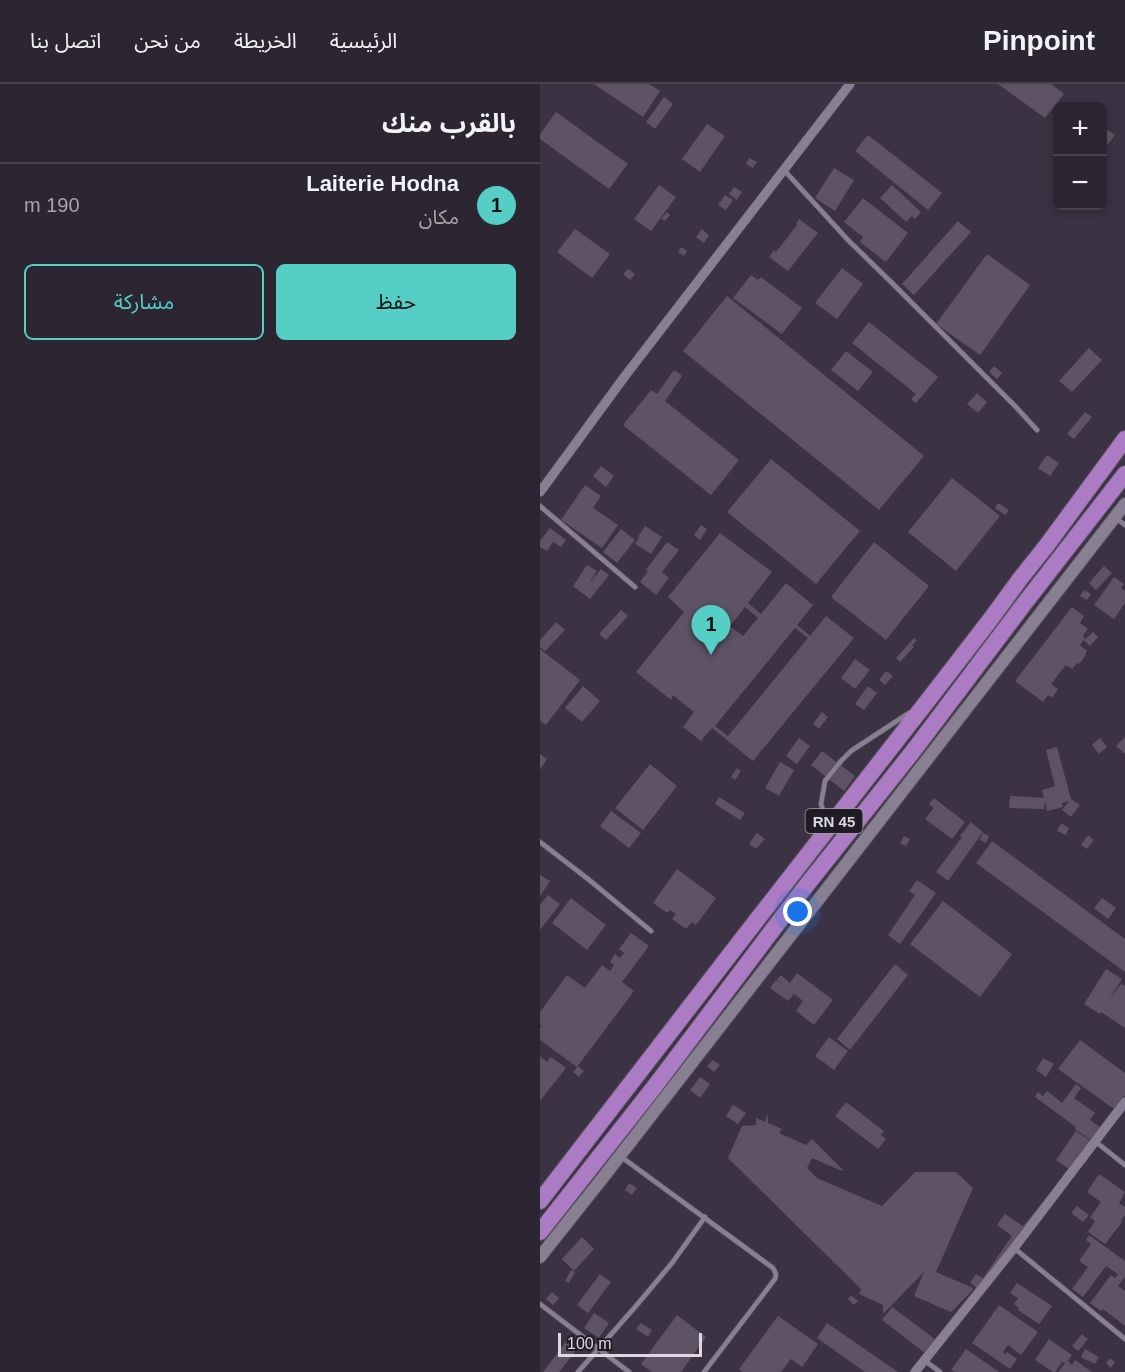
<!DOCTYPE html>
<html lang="ar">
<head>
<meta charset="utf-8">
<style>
  body { margin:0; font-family:Arial,"Noto Sans Arabic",sans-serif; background:#38323e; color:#f1f3f6; direction:rtl }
  .controls { position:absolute; right:18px; top:18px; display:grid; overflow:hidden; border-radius:9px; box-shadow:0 3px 9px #0003 }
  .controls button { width:54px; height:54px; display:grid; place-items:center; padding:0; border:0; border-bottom:2px solid #48434d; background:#2c2632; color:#f1f3f6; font:30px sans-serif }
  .scale { position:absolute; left:18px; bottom:15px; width:144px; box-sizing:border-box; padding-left:6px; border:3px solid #ddd8e2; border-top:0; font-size:16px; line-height:21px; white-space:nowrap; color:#ddd8e2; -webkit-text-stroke:4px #201c24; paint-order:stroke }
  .you { position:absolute; left:258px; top:828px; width:21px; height:21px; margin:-15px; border:4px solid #fff; border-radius:50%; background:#1a73e8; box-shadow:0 0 0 9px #1a73e833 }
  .badge { display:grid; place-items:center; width:39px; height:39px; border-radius:50%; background:#55cec6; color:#111; font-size:20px; font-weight:700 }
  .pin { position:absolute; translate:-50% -50px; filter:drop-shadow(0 2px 3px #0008) }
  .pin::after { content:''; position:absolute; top:32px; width:21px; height:18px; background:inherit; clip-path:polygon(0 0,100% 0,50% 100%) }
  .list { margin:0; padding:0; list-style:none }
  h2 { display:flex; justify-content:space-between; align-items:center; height:78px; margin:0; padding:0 24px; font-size:26px }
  h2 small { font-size:20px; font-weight:400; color:#a6a5ac }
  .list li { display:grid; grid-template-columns:39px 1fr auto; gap:18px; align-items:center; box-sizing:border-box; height:84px; padding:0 24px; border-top:2px solid #48434d }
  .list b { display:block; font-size:22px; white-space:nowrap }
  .list p { margin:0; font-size:20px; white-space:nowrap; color:#a6a5ac }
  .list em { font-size:20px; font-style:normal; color:#a6a5ac }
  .actions { display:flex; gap:12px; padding:18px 24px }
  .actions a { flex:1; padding:14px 0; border:2px solid #55cec6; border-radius:9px; text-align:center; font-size:21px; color:#55cec6 }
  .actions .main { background:#55cec6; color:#111 }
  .map { position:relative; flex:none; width:585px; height:1288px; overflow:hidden; direction:ltr }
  header { display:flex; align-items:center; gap:36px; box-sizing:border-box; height:84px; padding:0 30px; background:#2c2632; border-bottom:2px solid #48434d }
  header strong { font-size:28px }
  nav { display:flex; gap:33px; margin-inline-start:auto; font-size:21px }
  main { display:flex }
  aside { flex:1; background:#2c2632 }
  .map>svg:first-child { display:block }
</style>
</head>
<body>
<header>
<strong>Pinpoint</strong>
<nav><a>الرئيسية</a><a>الخريطة</a><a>من نحن</a><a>اتصل بنا</a></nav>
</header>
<main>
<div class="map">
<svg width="585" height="1288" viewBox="0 0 585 1288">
  <rect width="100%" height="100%" fill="#3b3243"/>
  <path fill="#5d5365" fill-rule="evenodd" d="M54 0H109L120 7 103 33Z
    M458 0H511L524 10 505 34Z
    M124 13 133 20 115 45 106 38Z
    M16 28 88 80 69 105 0 55V50Z
    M167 40 185 52 160 88 142 75Z
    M562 42 575 51 562 68Z
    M328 51 402 109 388 126 315 67Z
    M209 74 217 78 213 84 206 80Z
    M294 84 314 96 295 127 275 114Z
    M119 101 136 113 111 147 94 135Z
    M352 101 381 128 375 135 372 132 366 138 340 114Z
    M194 103 202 108 197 116 189 110Z
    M185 111 193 116 186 126 178 121Z
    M323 114 368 149 346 178 320 158 323 153 304 138Z
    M127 128 130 131 125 137 121 135Z
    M259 135 278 149 248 187 229 173 234 166 236 168 257 141 256 140Z
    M418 137 431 148 374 211 362 200Z
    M35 145 70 170 52 194 17 168Z
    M162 145 169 151 164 159 156 153Z
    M141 163 147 167 144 172 138 168Z
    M447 170 490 201 440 271 396 240Z
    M302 184 323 200 297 235 275 219Z
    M88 185 95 190 90 196 83 190Z
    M211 191 218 196 221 193 262 224 242 250 193 214Z
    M187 212 384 372 339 426 143 267Z
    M329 238 398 293 376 319 371 315 376 310 312 259Z
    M549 264 562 276 532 308 519 297Z
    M306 267 333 288 318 307 291 286Z
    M454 282 462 289 457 295 449 288Z
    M134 286 142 292 125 317 199 376 171 411 83 341 111 306 117 310Z
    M437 309 447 318 438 329 427 320Z
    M545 328 552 333 534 355 527 350Z
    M507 371 519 379 510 392 498 384Z
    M231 375 320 447 276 500 187 428Z
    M61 382 74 392 66 403 53 392Z
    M412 394 460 432 416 487 368 448Z
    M45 401 61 412 53 424 78 441 62 464 21 436Z
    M458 419 469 426 465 431 455 424Z
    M161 441 167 445 160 456 154 451Z
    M105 442 122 453 111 470 95 460 99 454 98 453Z
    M10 444 26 456 21 463 13 458 7 467 0 463V457Z
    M81 445 95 456 77 479 63 468Z
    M180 449 232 488 208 519 221 530 246 499 273 521 257 541 270 552 286 532 314 554 213 677 172 644 161 657 143 643 154 628 133 611 131 616 96 588 144 528 128 513ZM205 523 218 534 203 552 190 542ZM255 544 268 554 188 652 175 642Z
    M127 458 139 466 122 488 129 494 116 511 100 498 108 487 106 486Z
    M334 458 389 502 346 556 291 513Z
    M47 481 57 487 48 501 61 485 69 491 50 515 33 502Z
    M564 482 572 489 556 506 549 499Z
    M574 493 584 500 581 504 585 507V519L574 535 554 521Z
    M544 506 551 510 547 516 540 512Z
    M532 523 544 532 540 539 548 545 543 552 545 554 540 561 547 567 545 570 546 571 539 580 537 579 532 585 526 581 511 600 518 605 512 614 508 611 503 618 475 597Z
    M81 526 88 532 66 556 59 550Z
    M16 538 25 546 5 567 0 563V556Z
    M553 548 558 553 550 562 544 556Z
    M374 554 377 556 372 561 374 563 360 578 356 574Z
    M0 565 40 596 6 641 0 637Z
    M315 575 330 586 315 605 301 594Z
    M346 587 353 592 345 601 339 596Z
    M43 602 60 617 42 638 25 624Z
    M328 602 337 609 324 626 315 620Z
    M282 628 288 633 279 645 273 640Z
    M585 653V670L576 662Z
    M259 654 270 662 257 680 246 672Z
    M560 654 567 663 559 670 552 661Z
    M517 663 531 715 540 721 531 733 522 726 529 717 522 719 523 723 507 727 505 717 504 725 469 724 470 712 504 714 502 706 515 702 506 666Z
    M282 667 315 692 304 707 271 681Z
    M0 670 7 675 0 686Z
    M240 678 254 686 239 712 225 704Z
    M110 680 137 702 103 746 75 724Z
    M197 684 201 687 195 696 191 693Z
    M179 713 205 729 200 736 175 720Z
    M394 714 425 738 412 755 385 735 394 724 389 720Z
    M71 727 101 749 89 764 60 742Z
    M431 738 443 748 408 797 396 788 422 753 420 752Z
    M521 739 529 744 526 751 517 747Z
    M217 749 225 755 216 765 209 760Z
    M443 749 449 752 446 759 440 756Z
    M548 751 554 756 547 765 541 761Z
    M364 752 370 755 366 762 360 759Z
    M452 757 585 855V888L436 779Z
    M137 785 176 814 156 841 152 838 146 845 132 835 136 830 130 826 127 829 113 819Z
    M0 791 10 797 0 812Z
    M377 796 396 809 360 860 348 851 375 811 369 807Z
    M8 811 20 820 0 846V821Z
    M31 814 66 841 47 866 12 839Z
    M562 814 576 824 568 835 554 824Z
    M403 817 472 870 440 913 370 860Z
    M91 849 109 862 82 898 94 907 37 983 0 956V944L2 942 0 941V928L27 891 45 904 62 881 70 887 74 881 70 878 75 870 80 874 84 869 79 865Z
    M355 880 368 891 310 966 297 955Z
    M566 885 582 895 569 916 581 900 585 902V944L561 928 560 930 544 920Z
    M257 889 293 916 274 941 256 927 263 917 254 910 248 917 230 904 236 896 245 902 237 896 241 891 250 899Z
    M289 953 308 967 294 986 275 972Z
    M540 956 585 989V1011L574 1025 518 985Z
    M0 972 7 978 11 973 26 984 0 1017Z
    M503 974 514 980 506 993 496 986Z
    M173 976 180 981 174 988 167 982Z
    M38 982 44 987 39 993 33 988Z
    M160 993 170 1000 160 1014 150 1006Z
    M536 1000 541 1004 534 1014 555 1029 550 1036 561 1044 552 1057 535 1045 536 1043 495 1013 498 1008 503 1012 507 1007 522 1019Z
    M306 1018 344 1047 341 1051 346 1055 338 1065 295 1032Z
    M193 1021 206 1029 198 1040 186 1032Z
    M228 1030V1039L242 1045 239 1049 266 1061 272 1055 303 1086 302 1087 272 1074 267 1084 277 1094 342 1122 375 1088H416L433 1104 396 1188 433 1204 432 1207 411 1228 374 1212 384 1188 343 1230V1221L319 1210 321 1205 188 1074 202 1042 216 1041V1034L225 1038Z
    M536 1047 555 1060 535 1089 516 1076Z
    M559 1090 585 1108 579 1119 585 1123V1131L581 1137 582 1138 565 1160 548 1148 555 1137 550 1133 561 1118 547 1108Z
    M89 1099 97 1104 92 1111 85 1106Z
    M502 1119 507 1124 443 1208 430 1199 436 1190 443 1194 472 1152 457 1141 465 1130 483 1142Z
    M537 1122 549 1131 543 1138 531 1129Z
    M549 1151 585 1177V1193L578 1202 585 1207V1242L563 1225 561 1227 550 1219 571 1191 575 1194 578 1190 566 1182 543 1213 532 1205 548 1183 539 1177 551 1160 546 1156Z
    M42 1153 54 1165 34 1187 22 1175Z
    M31 1186 35 1188 29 1199 25 1197Z
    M60 1190 71 1198 48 1229 37 1221Z
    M477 1199 512 1222 499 1240 478 1226 479 1224 474 1220 478 1214 470 1209Z
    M12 1208 19 1214 13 1221 6 1215Z
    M311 1211 318 1217 314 1221 308 1215Z
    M459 1221 498 1248 481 1271 468 1261 463 1268 465 1270 467 1268 477 1275 470 1285 432 1259Z
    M352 1223 395 1255 385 1269 342 1236Z
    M54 1229 69 1239 59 1254 44 1244Z
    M137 1231 166 1253 141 1288H112L101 1280Z
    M238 1232 278 1260 262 1283 251 1275 241 1288H203L199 1285Z
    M101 1239 112 1246 108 1253 96 1245Z
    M287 1239 358 1288H325L277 1254Z
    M542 1250 548 1255 538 1267 532 1262Z
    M509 1255 532 1271 528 1277 532 1281 535 1276 552 1288H518L525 1279 522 1278 515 1288H513L495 1276Z
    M27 1256 38 1264 19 1288H3Z
    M426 1265 459 1288H415L411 1286Z
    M545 1265 559 1273 555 1280 541 1273Z
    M570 1274 575 1278 571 1284 566 1279Z"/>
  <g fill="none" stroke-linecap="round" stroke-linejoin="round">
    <defs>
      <path id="lane" d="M243 85 308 156 350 197 476 323 497 346
        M0 422 95 503
        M577 435 585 441
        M288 740 281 720 285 697 301 677 311 667 369 629
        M0 758 48 795 111 847
        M556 1058 585 1081
        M80 1072 233 1184 236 1190 235 1195 164 1288
        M474 1164 585 1255
        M0 1220 89 1288
        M384 1276 400 1288
        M38 1288 96 1222 132 1179 165 1133"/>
      <path id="street" d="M0 408 85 292 310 0
        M375 1288 474 1164 585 1018"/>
      <path id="secondary" d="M0 1173 65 1091 585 420"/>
      <path id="highway" d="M0 1117 202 855 389 615 450 536 480 495 507 461 585 355
        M0 1148 115 1002 262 807 374 666 484 520 585 390"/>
    </defs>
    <use href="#lane" stroke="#564f5d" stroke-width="6"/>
    <use href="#street" stroke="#564f5d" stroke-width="10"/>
    <use href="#secondary" stroke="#564f5d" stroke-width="14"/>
    <use href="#highway" stroke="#564f5d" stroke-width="18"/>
    <use href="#lane" stroke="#897f92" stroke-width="4.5"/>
    <use href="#street" stroke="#897f92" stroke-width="9"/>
    <use href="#secondary" stroke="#897f92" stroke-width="12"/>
    <use href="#highway" stroke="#ab7bc3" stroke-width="16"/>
  </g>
  <g text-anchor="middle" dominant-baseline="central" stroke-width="6" stroke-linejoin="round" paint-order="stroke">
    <rect fill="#201c24" stroke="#a4a0a9" stroke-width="1.5" x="265.5" y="725" width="57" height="24" rx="4.5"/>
    <g font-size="15" font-weight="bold" fill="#ddd8e2">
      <text x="294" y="737">RN 45</text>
    </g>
  </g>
</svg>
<div class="controls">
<button>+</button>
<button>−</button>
</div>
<div class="scale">100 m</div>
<div class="you"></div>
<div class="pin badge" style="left:171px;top:571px">1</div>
</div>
<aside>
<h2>بالقرب منك<small></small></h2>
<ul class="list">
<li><span class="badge">1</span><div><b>Laiterie Hodna</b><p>مكان</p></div><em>190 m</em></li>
</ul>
<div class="actions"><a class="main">حفظ</a><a>مشاركة</a></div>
</aside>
</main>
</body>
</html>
